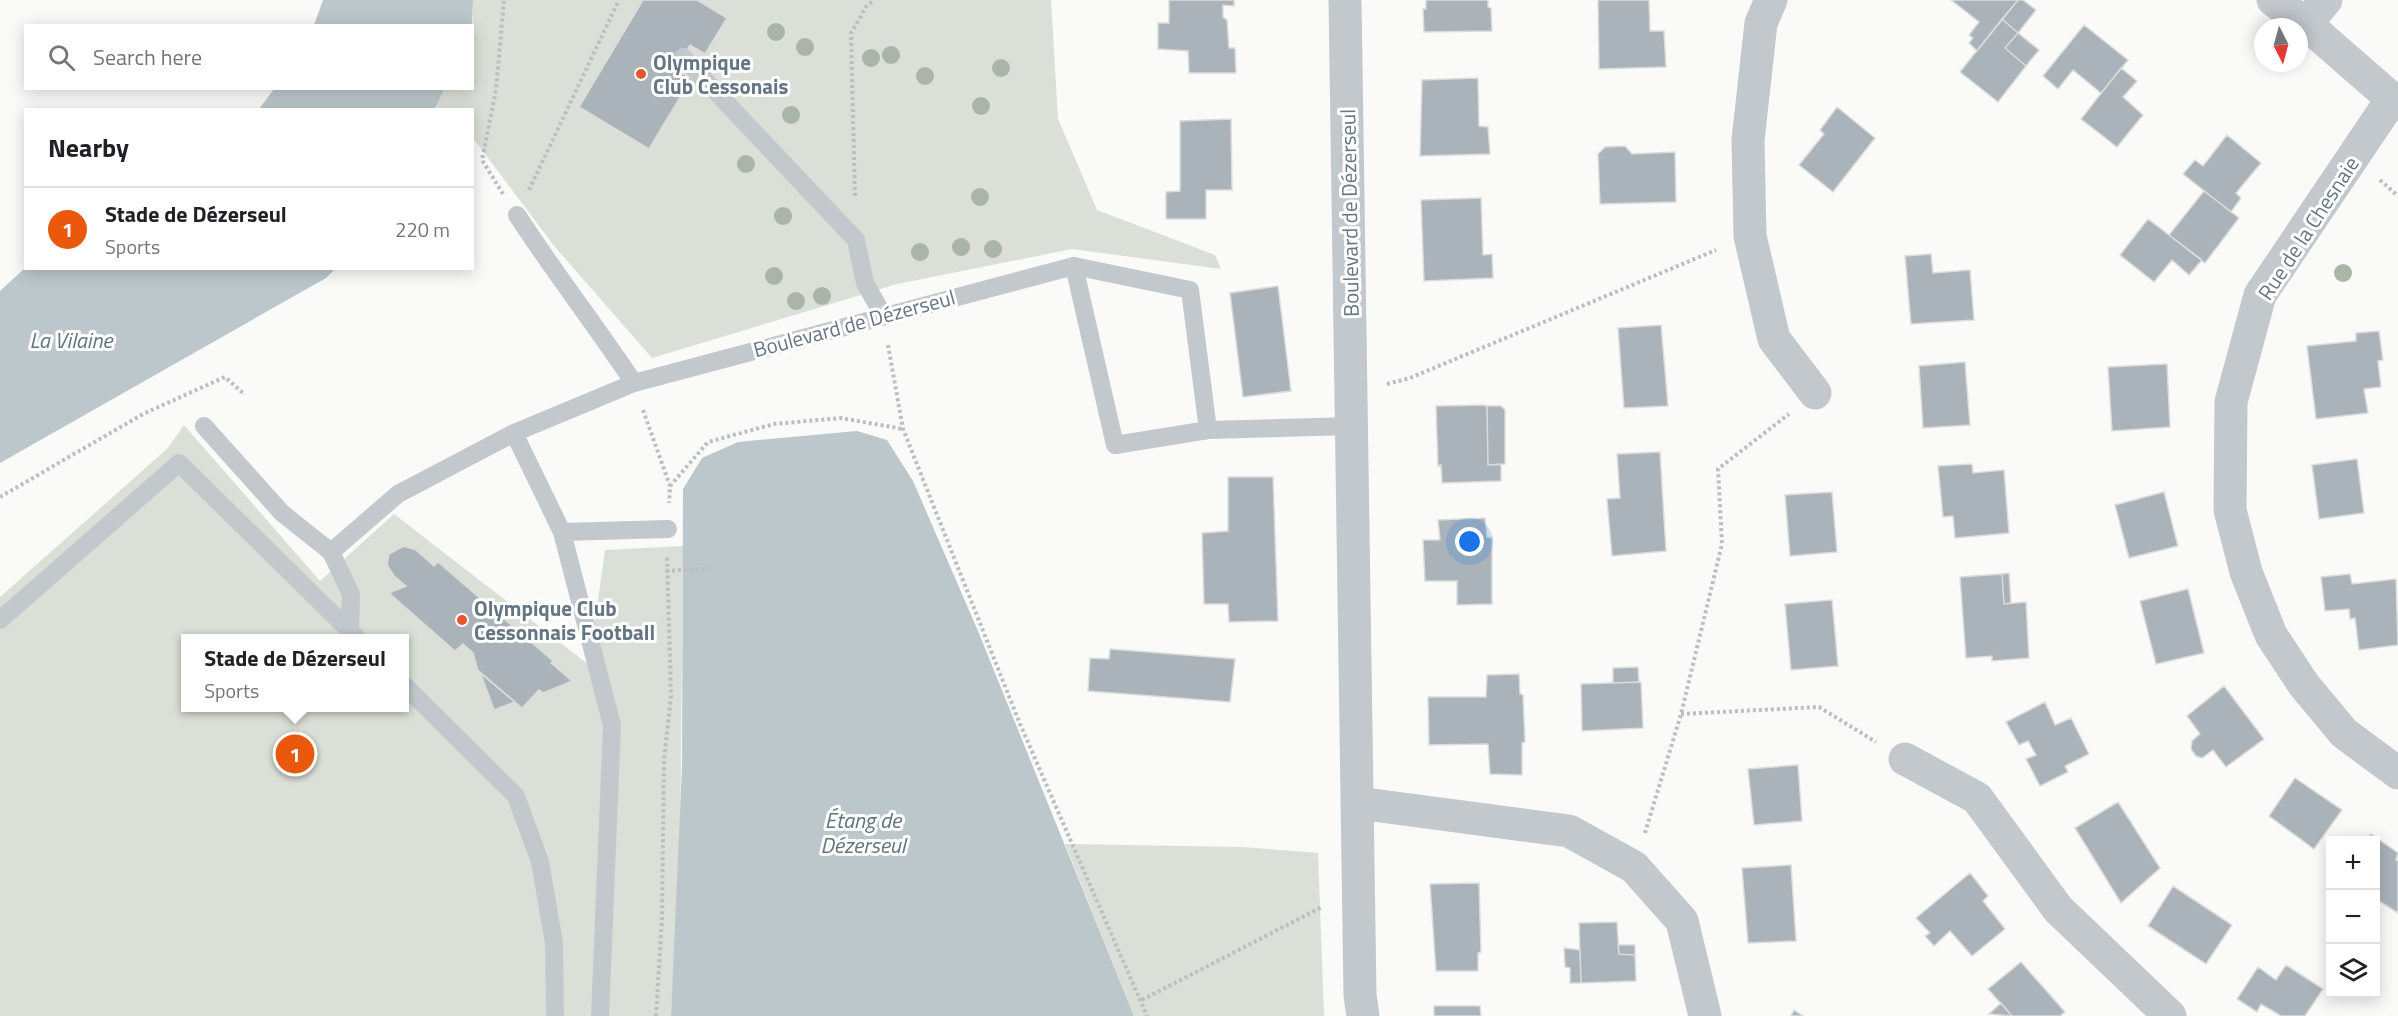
<!DOCTYPE html>
<html lang="en">
<head>
<meta charset="utf-8">
<style>
  body { margin:0; font-family:"Titillium Web",sans-serif; background:#f6f6f6; color:#202124 }
  .controls { position:absolute; right:18px; bottom:18px; display:grid; overflow:hidden; border-radius:0px; box-shadow:0 3px 15px #0003 }
  .controls button { width:54px; height:54px; display:grid; place-items:center; padding:0; border:0; border-bottom:2px solid #e0e0e0; background:#fff; color:#202124; font:30px sans-serif }
  .compass { position:absolute; left:2254px; top:18px; width:54px; height:54px; border-radius:50%; background:#fff; box-shadow:0 3px 15px #0003; rotate:174deg }
  .you { position:absolute; left:1470px; top:542px; width:21px; height:21px; margin:-15px; border:4px solid #fff; border-radius:50%; background:#1a73e8; box-shadow:0 0 0 9px #1a73e833 }
  .badge { display:grid; place-items:center; width:39px; height:39px; border-radius:50%; background:#ea580c; color:#fff; font-size:20px; font-weight:700 }
  .pin { position:absolute; translate:-50% -50%; border:3px solid #fff; box-shadow:0 2px 6px #0006 }
  .popup { position:absolute; left:181px; top:634px; width:228px; height:78px; box-sizing:border-box; display:grid; place-content:center; border-radius:0px; background:#fff; filter:drop-shadow(0 2px 4px #0005); font-size:20px; white-space:nowrap; color:#757577 }
  .popup b { font-size:22px; color:#202124 }
  .popup::after { content:''; position:absolute; left:50%; top:100%; margin-left:-12px; border:12px solid transparent; border-top-color:#fff }
  .list { margin:0; padding:0; list-style:none }
  h2 { display:flex; justify-content:space-between; align-items:center; height:78px; margin:0; padding:0 24px; font-size:26px }
  h2 small { font-size:20px; font-weight:400; color:#757577 }
  .list li { display:grid; grid-template-columns:39px 1fr auto; gap:18px; align-items:center; box-sizing:border-box; height:84px; padding:0 24px; border-top:2px solid #e0e0e0 }
  .list b { display:block; font-size:22px; white-space:nowrap }
  .list p { margin:0; font-size:20px; white-space:nowrap; color:#757577 }
  .list em { font-size:20px; font-style:normal; color:#757577 }
  .icon { flex:none; width:33px; height:33px; fill:none; stroke:currentColor; stroke-width:2; stroke-linecap:round; stroke-linejoin:round }
  .map { position:relative; flex:none; width:2398px; height:1016px; overflow:hidden }
  .search { position:absolute; background:#fff; box-shadow:0 3px 15px #0003; left:24px; top:24px; width:450px; height:66px; display:flex; align-items:center; gap:15px; box-sizing:border-box; padding:0 21px; border-radius:0px; color:#757577; font-size:22px }
  .panel { position:absolute; background:#fff; box-shadow:0 3px 15px #0003; left:24px; top:108px; width:450px; height:162px; border-radius:0px }
  .map>svg:first-child { display:block }
</style>
</head>
<body>
<div class="map">
<svg width="2398" height="1016" viewBox="0 0 2398 1016">
  <rect width="100%" height="100%" fill="#fafaf8"/>
  <path fill="#dadfd7" fill-rule="evenodd" d="M473 0H1051L1058 119 1097 210 1215 255 1221 269 1072 249 897 284 652 358 555 247 473 138 472 110 440 109 436 106 444 89 472 88Z
    M184 425 320 581 394 514 589 665 605 550 683 546 680 846 671 1016H0V597L168 448ZM186 638H404V708H186Z
    M1065 844 1242 847 1318 853 1324 1016H1134Z"/>
  <path fill="#bbc7cb" d="M323 0H473L472 25H314Z
    M274 89V88L444 89 435 109H259Z
    M25 268H26L335 269 326 278 0 463V291Z
    M857 431 887 440 913 481 978 631 1134 1016H671L682 767 683 489 702 458 738 442Z"/>
  <path fill="#aab3b9" stroke="#dcdcda" stroke-width="1.5" d="M643 0H697L727 18 705 54 690 45 676 69 691 79 649 149 579 107Z
    M1169 0H1234V6L1223 5V17L1227 20 1229 48H1235L1236 73H1189L1188 51 1158 49V23H1169Z
    M1426 0H1488V7L1491 8 1492 31 1424 32 1423 9H1426Z
    M1598 0H1649L1650 31H1664L1666 67 1599 69Z
    M1951 0H2018L1977 51 1969 43 1973 38 1969 35 1979 22Z
    M2018 0H2023L2036 10 2018 33 2002 19Z
    M2002 19 2018 33 2005 48 2026 66 1998 102 1960 72Z
    M2084 25 2128 60 2101 93 2073 70 2058 89 2043 76Z
    M2018 33 2039 50 2026 66 2005 48Z
    M2121 68 2137 81 2123 97 2143 115 2117 147 2081 119Z
    M1478 78 1479 126 1488 127 1490 154 1420 156 1422 80Z
    M1837 107 1875 138 1833 192 1799 165 1824 134 1820 130Z
    M1231 119 1232 190H1206V219H1166V192L1180 191V121Z
    M2227 135 2261 163 2236 193 2241 198 2231 212 2183 174 2195 160 2203 166Z
    M1625 146 1632 154 1675 152 1676 202 1600 204 1598 154 1605 147Z
    M2204 191 2239 218 2205 263 2169 235Z
    M1481 198 1483 255 1492 254 1493 278 1424 281 1421 200Z
    M2148 219 2202 260 2189 275 2172 260 2154 282 2120 255Z
    M1931 254 1933 273 1970 270 1974 320 1911 324 1905 256Z
    M1278 286 1291 391 1243 397 1230 293Z
    M1661 325 1668 406 1624 408 1618 328Z
    M2379 331 2383 360 2378 361 2381 387 2364 389 2368 413 2316 419 2307 346 2356 341V333Z
    M1965 362 1970 425 1923 428 1919 366Z
    M2167 364 2170 427 2112 431 2108 367Z
    M1483 405 1487 406 1488 465 1501 464V481L1442 483 1441 465 1438 466 1436 406Z
    M1487 406H1501L1505 410V464L1488 465Z
    M1660 452 1666 551 1612 556 1607 499 1620 498 1617 454Z
    M2357 459 2364 513 2319 519 2312 465Z
    M1972 464 1973 473 2004 470 2009 533 1955 538 1953 516 1943 517 1938 466Z
    M1228 477H1273L1278 621 1229 622 1228 604H1204L1202 533 1228 531Z
    M1832 492 1837 552 1790 556 1785 495Z
    M2164 492 2178 546 2129 558 2115 505Z
    M1485 518 1487 537 1492 538V604L1457 605V581H1425L1423 540H1440L1438 520Z
    M404 546 416 550 434 566 438 562 553 661 551 663 572 681 543 693 539 690 522 708 478 671 473 653 463 644 455 651 389 593 406 586 394 576 387 565 389 554Z
    M2009 573 2011 603 2004 604 2002 574Z
    M2002 574 2004 604 2026 602 2029 658 1992 661V656L1966 658 1960 577Z
    M2350 574 2352 584 2396 579 2398 645 2359 650 2355 618 2350 619 2349 609 2325 611 2321 577Z
    M2188 589 2204 653 2156 664 2140 601Z
    M1832 600 1838 666 1791 670 1785 604Z
    M1110 649 1235 659 1230 702 1088 691 1090 658 1109 659Z
    M1638 667 1639 682 1613 683V668Z
    M480 672 515 702 494 710Z
    M1519 674 1520 694 1523 695 1525 742 1522 743V775L1490 774 1488 744 1429 745 1428 697H1486L1487 675Z
    M1641 682 1643 728 1582 731 1581 684Z
    M2224 686 2264 739 2226 767 2213 750 2202 758 2196 756 2191 749 2192 741 2200 734 2187 716Z
    M2045 702 2055 725 2071 718 2089 754 2065 766 2068 772 2040 786 2026 759 2036 755 2028 741 2019 745 2006 722Z
    M1798 765 1802 821 1754 825 1748 769Z
    M2295 778 2342 810 2314 849 2269 816Z
    M2118 802 2160 868 2121 903 2075 828Z
    M2371 834 2398 853 2396 860 2398 861V913L2376 899V840H2367Z
    M1791 865 1796 941 1748 943 1742 868Z
    M1970 873 1988 896 1983 901 2005 929 1972 956 1950 931 1934 946 1925 936 1930 933 1916 918Z
    M1479 883 1481 952 1478 953V971H1436L1430 884Z
    M2173 886 2232 925 2206 964 2148 926Z
    M1617 922 1619 954 1635 955 1636 981 1581 983 1579 923Z
    M1618 945H1635V955L1619 954Z
    M1564 948 1580 950 1581 983H1570V968L1565 967Z
    M2021 962 2065 1012 2060 1016H2012L1988 989Z
    M2286 965 2323 989 2305 1016H2281L2261 1004 2257 1012 2237 999 2258 967 2276 980Z
    M2001 1003 2012 1016 1989 1014Z
    M1434 1006H1480L1481 1016H1434Z
    M1794 1010 1803 1016H1791Z"/>
  <g fill="none" stroke-linecap="round" stroke-linejoin="round">
    <path stroke="#bbbfc2" stroke-width="4" stroke-dasharray="3 3" stroke-linecap="butt" d="M2380 180 2398 196
      M529 190 619 0
      M503 194 482 160 496 90 504 0
      M855 196 851 33 866 7 874 0
      M888 345 903 429 1020 724 1147 1016
      M1387 384 1410 378 1716 250
      M643 410 670 486 669 503
      M670 486 708 442 774 424 841 418 903 429
      M0 497 143 414 225 377 245 395
      M666 571 715 568
      M1681 714 1819 707 1876 742
      M1645 833 1681 714 1722 544 1718 469 1789 414
      M1142 1000 1322 907
      M656 1016 662 919 664 761 671 696 667 555"/>
    <path stroke="#c3c8cc" stroke-width="18" d="M683 57 856 240 865 283 883 315
      M517 215C554 272 596 326 634 383
      M204 426 282 513 331 552 351 594 350 631
      M1208 430 1190 290 1074 266 1115 445 1208 430 1352 426
      M514 433 562 532 612 725 600 1016
      M562 532 668 529
      M331 552 398 494 514 433 634 383 1074 266
      M0 620 179 463 357 638
      M404 685 516 796 540 862 554 943 555 1016"/>
    <path stroke="#c3c8cc" stroke-width="33" d="M1771 0 1761 23 1748 140 1750 236 1774 339 1815 393
      M2273 0 2306 24 2398 104
      M2306 24 2326 0
      M2392 99 2260 295 2231 402 2230 510 2246 572 2271 635 2304 685 2344 733 2398 773
      M1905 759 1977 798 2058 909 2170 1016
      M1358 803 1569 831 1634 867 1682 921 1705 1016"/>
    <path stroke="#c3c8cc" stroke-width="33" d="M1345 0 1360 995 1363 1016"/>
  </g>
  <g fill="#aab4a7">
    <circle cx="776" cy="32" r="9"/>
    <circle cx="805" cy="47" r="9"/>
    <circle cx="891" cy="55" r="9"/>
    <circle cx="871" cy="58" r="9"/>
    <circle cx="1001" cy="68" r="9"/>
    <circle cx="925" cy="76" r="9"/>
    <circle cx="981" cy="106" r="9"/>
    <circle cx="791" cy="115" r="9"/>
    <circle cx="746" cy="164" r="9"/>
    <circle cx="980" cy="197" r="9"/>
    <circle cx="783" cy="216" r="9"/>
    <circle cx="961" cy="247" r="9"/>
    <circle cx="993" cy="249" r="9"/>
    <circle cx="920" cy="252" r="9"/>
    <circle cx="2343" cy="273" r="9"/>
    <circle cx="774" cy="276" r="9"/>
    <circle cx="822" cy="296" r="9"/>
    <circle cx="796" cy="301" r="9"/>
  </g>
  <g fill="#e4572e" stroke="#fff" stroke-width="2">
    <circle cx="641" cy="74" r="6"/>
    <circle cx="462" cy="620" r="6"/>
  </g>
  <g text-anchor="middle" dominant-baseline="central" stroke-width="6" stroke-linejoin="round" paint-order="stroke">
    <g font-size="21" font-weight="bold" fill="#657683" stroke="#fff" text-anchor="start">
      <text x="653" y="62">Olympique<tspan x="653" dy="24">Club Cessonais</tspan></text>
      <text x="474" y="608">Olympique Club<tspan x="474" dy="24">Cessonnais Football</tspan></text>
    </g>
    <g font-size="21" fill="#657683" stroke="#fff">
      <text transform="translate(1349 213) rotate(-91)">Boulevard de Dézerseul</text>
      <text transform="translate(2308 228) rotate(-57)">Rue de la Chesnaie</text>
      <text transform="translate(854 323) rotate(-15)">Boulevard de Dézerseul</text>
    </g>
    <g font-size="22" font-style="italic" fill="#60757c" stroke="#fff">
      <text x="71" y="340">La Vilaine</text>
      <text x="863" y="820">Étang de<tspan x="863" dy="25">Dézerseul</tspan></text>
    </g>
  </g>
</svg>
<div class="controls">
<button>+</button>
<button>−</button>
<button><svg class="icon" aria-label="layers" viewBox="0 0 24 24"><path d="M12 4l9 5-9 5-9-5zM3 14l9 5 9-5"/></svg></button>
</div>
<svg class="compass" viewBox="-18 -18 36 36"><path d="M0-13l5 13h-10z" fill="#e53935"/><path d="M0 13l5-13h-10z" fill="#757577"/></svg>
<div class="you"></div>
<div class="pin badge" style="left:295px;top:754px">1</div>
<div class="popup"><b>Stade de Dézerseul</b>Sports</div>
<div class="search"><svg class="icon" aria-label="search" viewBox="0 0 24 24"><circle cx="10" cy="10" r="6"/><path d="M15 15l6 6"/></svg>Search here</div>
<section class="panel">
<h2>Nearby<small></small></h2>
<ul class="list">
<li><span class="badge">1</span><div><b>Stade de Dézerseul</b><p>Sports</p></div><em>220 m</em></li>
</ul>
</section>
</div>
</body>
</html>
